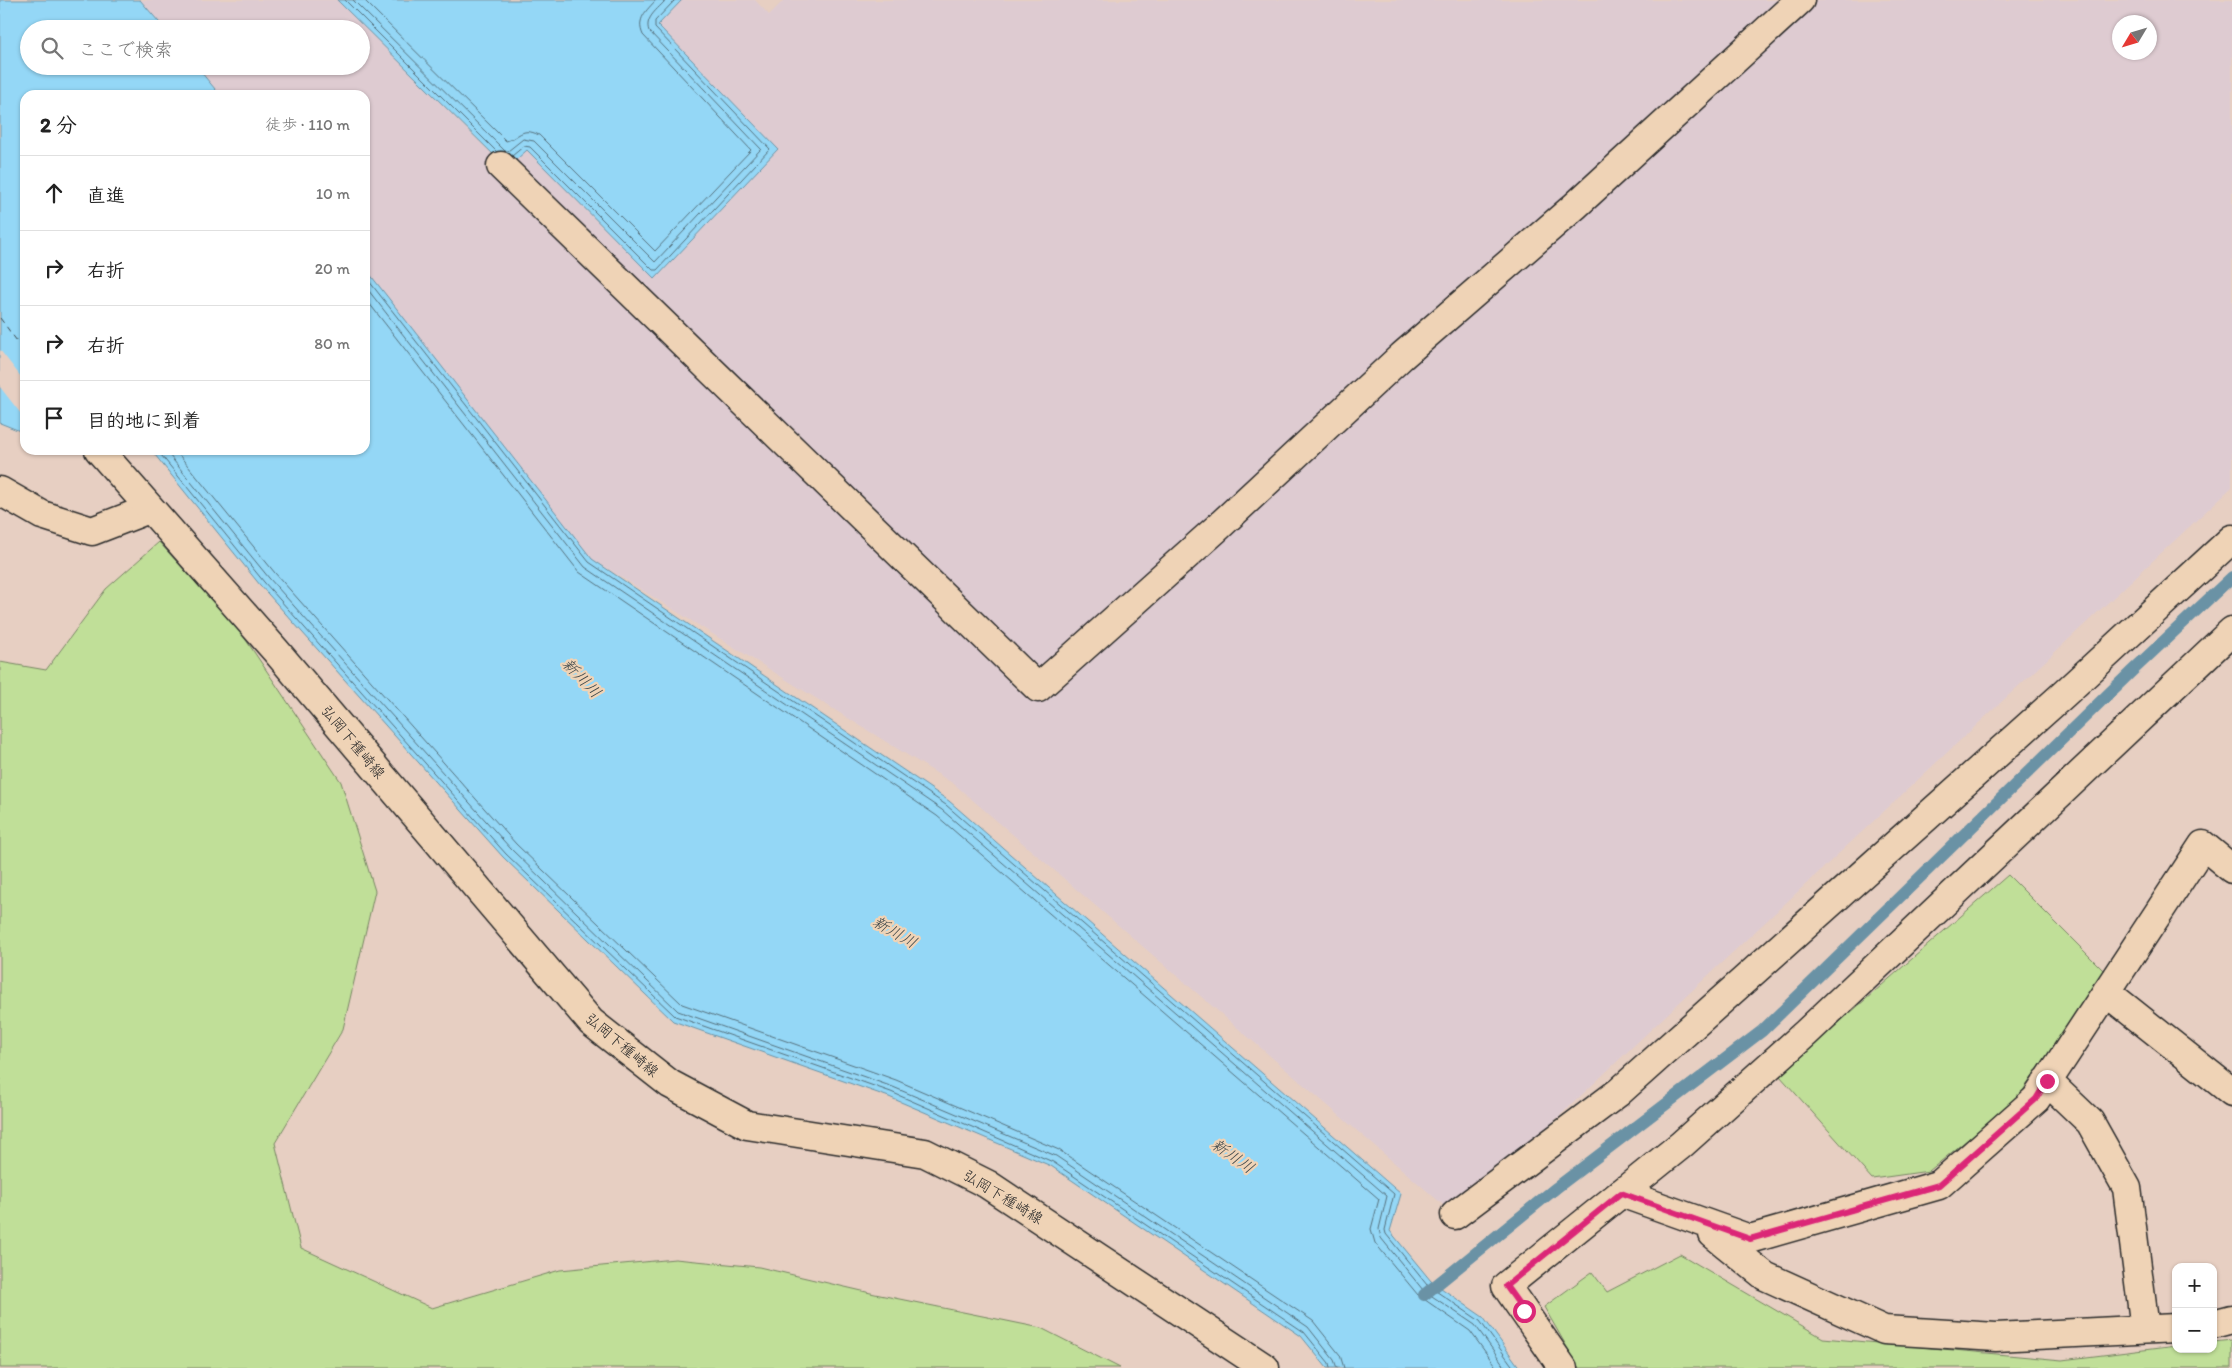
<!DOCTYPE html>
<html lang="ja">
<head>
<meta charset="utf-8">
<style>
  body { margin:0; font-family:Itim,"Klee One",sans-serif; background:#f2f2f2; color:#222 }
  .controls { position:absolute; right:15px; bottom:15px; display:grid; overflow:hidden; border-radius:10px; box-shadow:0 1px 4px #0004 }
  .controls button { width:45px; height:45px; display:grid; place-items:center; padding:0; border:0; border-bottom:1px solid #e0e0e0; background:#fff; color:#222; font:25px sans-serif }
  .compass { position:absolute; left:2112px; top:15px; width:45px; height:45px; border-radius:50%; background:#fff; box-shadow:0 1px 4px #0004; rotate:232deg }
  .stop { position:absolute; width:15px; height:15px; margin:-11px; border:4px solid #db2777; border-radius:50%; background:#fff }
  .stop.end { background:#db2777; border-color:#fff; box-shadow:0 1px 5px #0008 }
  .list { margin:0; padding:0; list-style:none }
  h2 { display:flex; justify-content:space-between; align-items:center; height:65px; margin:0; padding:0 20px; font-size:21px }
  h2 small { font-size:16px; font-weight:400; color:#767676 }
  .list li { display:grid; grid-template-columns:32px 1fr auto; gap:15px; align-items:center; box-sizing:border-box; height:75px; padding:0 20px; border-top:1px solid #e0e0e0 }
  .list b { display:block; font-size:19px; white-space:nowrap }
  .list em { font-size:16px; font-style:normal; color:#767676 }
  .icon { flex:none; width:28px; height:28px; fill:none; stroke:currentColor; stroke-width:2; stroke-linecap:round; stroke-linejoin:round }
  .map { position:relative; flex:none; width:2232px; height:1368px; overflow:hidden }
  .search { position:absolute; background:#fff; box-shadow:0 1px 4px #0004; left:20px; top:20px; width:350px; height:55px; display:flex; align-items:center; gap:12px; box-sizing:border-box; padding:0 18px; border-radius:28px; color:#767676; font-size:19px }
  .panel { position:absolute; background:#fff; box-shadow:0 1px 4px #0004; left:20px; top:90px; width:350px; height:365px; border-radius:15px }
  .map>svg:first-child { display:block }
</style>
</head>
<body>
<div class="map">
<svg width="2232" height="1368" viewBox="0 0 2232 1368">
  <rect width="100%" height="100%" fill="#e7cfc2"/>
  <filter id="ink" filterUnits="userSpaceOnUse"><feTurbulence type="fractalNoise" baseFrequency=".02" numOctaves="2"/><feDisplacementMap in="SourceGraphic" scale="10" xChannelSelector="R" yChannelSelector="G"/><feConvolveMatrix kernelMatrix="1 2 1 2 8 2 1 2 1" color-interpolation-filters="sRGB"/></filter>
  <g filter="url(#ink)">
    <path fill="#decbd1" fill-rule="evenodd" d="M140 0H337L506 168 527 150 655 279 778 149 658 25 682 0H755L769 15 784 0H2232V487L1718 966 1455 1215 954 784 592 559 365 268V95H220L196 66H361V29H165ZM2120 22H2150V52H2120Z"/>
    <path fill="#c0df98" stroke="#768562" d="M159 542 242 634 341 782 375 891 343 1029 275 1143 301 1248 432 1308 560 1270 675 1259 759 1267 875 1294 1041 1328 1120 1368H0V662L46 670 106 589Z
      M2008 875 2105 972 2017 1099 1929 1171 1872 1179 1779 1075Z
      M1680 1254 1823 1338 2062 1360 2176 1346V1349H2213V1342L2232 1340V1368H1579L1544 1307 1592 1272 1607 1292Z"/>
    <path fill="#94d7f6" stroke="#6a92a5" d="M0 0H140L165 29H29V66H196L220 95H25V433L0 423Z
      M337 0H682L658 25 778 149 655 279 527 150 507 168Z
      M365 268 592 559 949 801 1401 1194 1390 1231 1431 1281 1483 1317 1520 1368H1327L1301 1336 1051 1166 889 1097 673 1021 503 857 260 585 151 450H365Z"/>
    <path fill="#e7cfc2" d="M0 350 25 382V419L0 387Z"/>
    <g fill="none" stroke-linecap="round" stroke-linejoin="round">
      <path stroke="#55707c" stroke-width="1" d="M345 0 497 152
        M353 0 505 151H508L523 139 534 141 655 262 761 149 649 31C644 18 658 9 666 0
        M364 0 506 141C519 138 521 126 539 135L655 251 751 150 643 35C636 19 646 11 656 0
        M512 156 524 146 530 147 653 270H657L770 149 655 28V21L675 0
        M365 276 589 562 946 805 1394 1194 1385 1230 1386 1234 1427 1285 1480 1321 1514 1368
        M365 286 585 567 942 810 1387 1196 1379 1229 1381 1238 1423 1290 1475 1325 1506 1368
        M365 298 579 572 937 816 1379 1199 1371 1229 1375 1243 1418 1295 1470 1331 1497 1368
        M157 450 264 582 506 854 675 1016 891 1092 1053 1162 1304 1332 1329 1363 1330 1368
        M165 450 269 578 511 849 678 1011 893 1087 1056 1156 1308 1327 1334 1360 1337 1368
        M175 450 275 573 516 844 682 1004 896 1080 1059 1150 1313 1321 1340 1355 1344 1368"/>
      <path stroke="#6a92a5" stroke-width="12" d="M1424 1295 1556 1188 1762 1031 2132 671 2232 577"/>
      <path stroke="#3b4549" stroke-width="1" stroke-dasharray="6 5" stroke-linecap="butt" d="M0 318 25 352"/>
      <defs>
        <path id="street" d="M0 491 42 515 92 531 149 509
          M2106 992 2232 1092
          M2047 1081 2090 1122 2127 1188 2145 1329
          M1621 1193 1750 1239 1939 1185 2036 1099 2203 845 2232 869
          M1455 1215 1619 1092 2064 694 2232 539
          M1713 1234 1765 1276 1884 1330 1996 1337 2176 1328
          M2213 1324 2232 1319
          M1563 1368 1506 1286 1681 1145 1806 1033 2232 631"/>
        <path id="secondary" d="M501 166 1038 688 1215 530 1402 356 1575 206 1800 0
          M99 450 276 651 591 1022 670 1084 747 1125 925 1153 987 1184 1265 1368"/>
      </defs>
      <use href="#street" stroke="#2b2b2b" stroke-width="31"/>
      <use href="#secondary" stroke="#2b2b2b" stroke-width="31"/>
      <use href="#street" stroke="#efd3b6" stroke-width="28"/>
      <use href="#secondary" stroke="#efd3b6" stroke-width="28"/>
    </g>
  </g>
  <g fill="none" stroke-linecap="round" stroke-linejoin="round" filter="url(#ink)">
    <path stroke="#db2777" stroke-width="6" d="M1524 1311 1506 1286 1621 1193 1750 1239 1939 1185 2036 1099 2047 1081"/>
  </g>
  <g text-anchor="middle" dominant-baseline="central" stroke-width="4.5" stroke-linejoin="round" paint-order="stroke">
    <g font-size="15" fill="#2b2b2b" stroke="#efd3b6">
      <text transform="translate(353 742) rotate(50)">弘岡下種崎線</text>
      <text transform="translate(622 1045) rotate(40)">弘岡下種崎線</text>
      <text transform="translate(1003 1197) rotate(31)">弘岡下種崎線</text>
    </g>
    <g font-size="16" font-style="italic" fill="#3b4549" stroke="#efd3b6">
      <text transform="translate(582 678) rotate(46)">新川川</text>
      <text transform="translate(895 932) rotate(30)">新川川</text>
      <text transform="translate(1233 1156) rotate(35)">新川川</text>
    </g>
  </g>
</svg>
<div class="controls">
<button>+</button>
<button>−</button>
</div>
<svg class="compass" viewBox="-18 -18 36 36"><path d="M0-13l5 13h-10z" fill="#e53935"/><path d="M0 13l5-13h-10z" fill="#767676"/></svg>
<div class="stop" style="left:1524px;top:1311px"></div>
<div class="stop end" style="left:2047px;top:1081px"></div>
<div class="search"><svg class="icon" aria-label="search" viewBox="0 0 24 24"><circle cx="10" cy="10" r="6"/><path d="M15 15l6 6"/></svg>ここで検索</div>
<section class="panel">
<h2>2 分<small>徒歩 · 110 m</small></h2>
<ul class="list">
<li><svg class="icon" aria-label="ahead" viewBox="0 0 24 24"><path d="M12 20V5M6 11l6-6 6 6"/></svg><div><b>直進</b></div><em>10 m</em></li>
<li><svg class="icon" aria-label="right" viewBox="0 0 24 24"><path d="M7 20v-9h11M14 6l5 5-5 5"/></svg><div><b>右折</b></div><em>20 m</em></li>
<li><svg class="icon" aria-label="right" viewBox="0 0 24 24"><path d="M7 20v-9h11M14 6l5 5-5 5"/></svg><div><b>右折</b></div><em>80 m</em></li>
<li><svg class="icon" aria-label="arrive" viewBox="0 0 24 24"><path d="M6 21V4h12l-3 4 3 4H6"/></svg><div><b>目的地に到着</b></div></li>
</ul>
</section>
</div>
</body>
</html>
